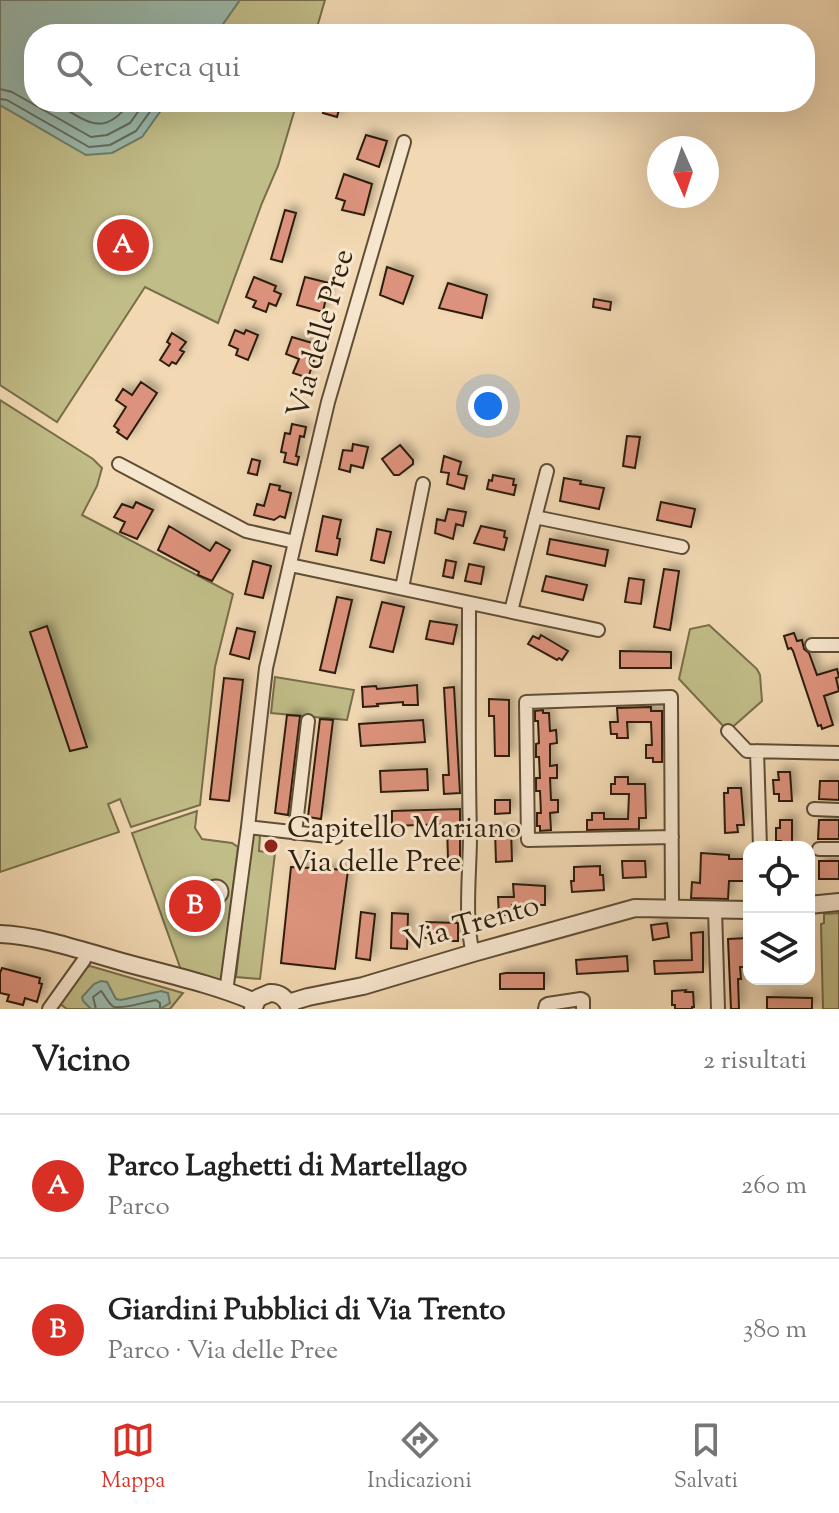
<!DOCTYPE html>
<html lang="it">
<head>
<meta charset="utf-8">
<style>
  body { margin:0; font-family:"Sorts Mill Goudy",serif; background:#f2f2f2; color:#222 }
  .controls { position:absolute; right:24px; bottom:24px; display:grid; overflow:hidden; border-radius:16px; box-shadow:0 8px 32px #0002 }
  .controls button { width:72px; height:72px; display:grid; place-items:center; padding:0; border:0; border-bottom:2px solid #e0e0e0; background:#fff; color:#222; font:40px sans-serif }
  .compass { position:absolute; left:647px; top:136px; width:72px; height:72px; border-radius:50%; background:#fff; box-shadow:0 8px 32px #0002; rotate:177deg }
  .you { position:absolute; left:488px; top:406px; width:28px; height:28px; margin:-20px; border:6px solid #fff; border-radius:50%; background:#1a73e8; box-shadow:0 0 0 12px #1a73e833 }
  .badge { display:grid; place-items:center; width:52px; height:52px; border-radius:50%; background:#d93025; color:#fff; font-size:26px; font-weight:700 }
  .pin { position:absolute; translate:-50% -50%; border:4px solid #fff; box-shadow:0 2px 8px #0006 }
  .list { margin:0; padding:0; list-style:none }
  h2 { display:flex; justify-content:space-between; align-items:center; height:104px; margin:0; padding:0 32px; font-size:34px }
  h2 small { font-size:26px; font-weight:400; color:#767676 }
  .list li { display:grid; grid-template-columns:52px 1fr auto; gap:24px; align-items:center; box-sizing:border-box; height:144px; padding:0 32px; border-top:2px solid #e0e0e0 }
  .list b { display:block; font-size:30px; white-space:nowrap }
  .list p { margin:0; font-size:26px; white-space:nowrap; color:#767676 }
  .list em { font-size:26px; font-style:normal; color:#767676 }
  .icon { flex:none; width:44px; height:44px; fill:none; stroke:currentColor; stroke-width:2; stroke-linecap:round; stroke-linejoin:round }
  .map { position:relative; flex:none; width:839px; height:1009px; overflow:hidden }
  .search { position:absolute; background:#fff; box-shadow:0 8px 32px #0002; left:24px; right:24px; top:24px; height:88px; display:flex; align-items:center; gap:20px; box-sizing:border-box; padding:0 28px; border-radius:32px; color:#767676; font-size:30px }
  .sheet { height:392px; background:#fff }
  nav { display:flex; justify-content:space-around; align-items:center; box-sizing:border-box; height:112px; border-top:2px solid #e0e0e0; background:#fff; font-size:22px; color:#767676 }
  nav a { display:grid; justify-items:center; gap:4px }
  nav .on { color:#d93025 }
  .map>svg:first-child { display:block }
</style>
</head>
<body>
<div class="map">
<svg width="839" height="1009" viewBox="0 0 839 1009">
  <defs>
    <filter id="shadow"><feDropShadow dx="5" dy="-5" stdDeviation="4" flood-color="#0004"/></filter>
  </defs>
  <rect width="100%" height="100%" fill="#f2d9b3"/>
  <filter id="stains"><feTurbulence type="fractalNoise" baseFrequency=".0025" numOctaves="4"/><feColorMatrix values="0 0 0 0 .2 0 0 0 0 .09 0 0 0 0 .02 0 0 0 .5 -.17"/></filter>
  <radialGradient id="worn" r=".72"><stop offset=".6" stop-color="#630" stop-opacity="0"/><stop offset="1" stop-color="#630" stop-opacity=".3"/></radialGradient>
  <path fill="#c1bd88" stroke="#786e4a" stroke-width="2" d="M0 0H325L315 34H34V102H297L278 166 262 203 218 323 145 287 57 422 0 385Z
    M0 400 93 459 102 468 97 486 82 515 233 594 215 667 200 805 131 827 120 799 108 804 119 832 0 872Z
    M709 625 757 669 760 675 762 701 728 731 679 679 690 629Z
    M275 677 354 690 347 720 271 713Z
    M197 811 195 828 202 839 232 843 238 847 221 984 181 970 132 833Z
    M254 834 260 835 259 851 275 853 260 979 236 977 252 836Z
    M839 913V1009H823L821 924 824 923V914Z
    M90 966 183 993 170 1009H67L59 1003 83 969Z"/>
  <path fill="#9bbaad" stroke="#6f7c6d" stroke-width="2" d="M0 0H240L216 34H34V102H167L142 137 112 153 86 155 0 105Z
    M101 981 107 982 116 999 121 1000 161 991 168 993 170 1003 160 1009H91L83 1001 82 997 94 984Z"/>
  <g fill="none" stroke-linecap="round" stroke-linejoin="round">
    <path stroke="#646c5d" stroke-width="2" d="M0 89 12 92 91 137 107 135 130 123 145 102
      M0 99 7 100 89 147 110 145 136 131 157 102
      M54 102C85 120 103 140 130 102
      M96 1009 93 997 101 991C105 995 108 1004 114 1007 125 1009 145 1002 156 1000L160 1003V1009"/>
  </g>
  <path fill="#dc927b" stroke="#2e1f0d" stroke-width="2" filter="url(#shadow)" d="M326 102H341L337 117 323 113Z
    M366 135 387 141 379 167 357 159Z
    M344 174 372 184 364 215 342 210 345 201 336 198Z
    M285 210 296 213 282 262 271 259Z
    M387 267 413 276 403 304 380 295Z
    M254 277 276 286 274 291 281 294 276 306 269 303 266 312 253 307 256 301 246 297Z
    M305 277 329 283 323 312 297 305Z
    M448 283 487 295 482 318 439 308Z
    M594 299 611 302 610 310 593 307Z
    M235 330 244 334 246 330 258 335 248 360 236 355 238 349 229 345Z
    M172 333 186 342 180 350 184 352 176 364 172 362 169 366 160 360 170 344 167 342Z
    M292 337 319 345 308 378 293 373 299 359 286 354Z
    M141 382 157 393 127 439 117 432 119 430 114 426 126 407 116 400 123 389 132 395Z
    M292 424 306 427 304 437 300 436 296 456 299 457 297 465 284 462 286 453 281 452 285 433 290 434Z
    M627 436 640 437 635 468 623 466Z
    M353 444 368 447 363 468 351 465 350 472 339 469 343 450 352 451Z
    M400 445 413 460V464L399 475H394L382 459Z
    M444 456 461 462 458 474 467 476 464 489 447 484 449 473 441 472Z
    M252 459 260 461 257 475 248 473Z
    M493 475 514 479 513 485H516L514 495 487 489 489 480 492 481Z
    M564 478 581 481 580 484 604 488 599 509 560 501Z
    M270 484 280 486 279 490 291 493 285 518 280 516 274 520 254 515 257 504 264 506Z
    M136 502 153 510 137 539 120 532 125 522 114 517 122 504 133 508Z
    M661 502 695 509 691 527 657 520Z
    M448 509 466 512 463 526 456 524 453 539 435 533 437 519 445 521Z
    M323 516 341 520 337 538 340 539 337 555 316 551Z
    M169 526 210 551 216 542 230 550 212 581 198 575 199 572 158 550Z
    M481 526 505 531 504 537 507 538 504 550 474 543Z
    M377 529 391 532 384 563 371 560Z
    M550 539 608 550 605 566 547 554Z
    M446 560 456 562 453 578 443 576Z
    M253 561 271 566 263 598 245 594Z
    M469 564 484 567 481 584 465 581Z
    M664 569 679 571 670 630 654 627Z
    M546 576 587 585 583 600 542 591Z
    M629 578 644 580 641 604 625 602Z
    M337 597 352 600 335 673 320 670Z
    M382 602 404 607 393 652 370 647Z
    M430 621 457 625 453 644 426 639Z
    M47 626 87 747 70 751 30 632Z
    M237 628 255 632 249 659 230 654Z
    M794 633 797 641 802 640 804 649 809 653 817 675 837 669 839 677 836 678 839 691 824 696 833 725 822 729 821 725 818 726 793 651 791 648 788 649 784 636Z
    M541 635 568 651 562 660 559 658 557 660 528 644 533 636 539 639Z
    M620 651 671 652V668H620Z
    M224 678 243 680 229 801 210 799Z
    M417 685 418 705H403V702L377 704 378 706 363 707 362 687 376 686 377 689Z
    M454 687 460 793 444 794 443 775H449L444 688Z
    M489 699 509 700V756H495L494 716H489Z
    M651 707V711H662V762H653V758H646V745H652L651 722H627L628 738H617V734H611L610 722H618L617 708Z
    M543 710V713H549L550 731 556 730 557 743 550 744V766L557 765V778H550L551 800H558V812L550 813 551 830 540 831V826H537V813H541L540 791H536V778H540L539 757H536V744L539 743 538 721H535V711Z
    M287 715 300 716 288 815 275 813Z
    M320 719 333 720 321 819 308 817Z
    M423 720 425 742 361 746 359 724Z
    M427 769 428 790 381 792 380 771Z
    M778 772H790L792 801H779V794H774L773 780H779Z
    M615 777H628V784H645L646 818H639V829L587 830V820H592V813H604V819H628L629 794H611V784H615Z
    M820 781H839V800L819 799Z
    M728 788H741L744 825H737L738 832 725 833 724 793H728Z
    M495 800H510V813L495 814Z
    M460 809V859H448L447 824 392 826V811Z
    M780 820H792V847H781V841H776V828H780Z
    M819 820H839V839H818Z
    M495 830H511L512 861 496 862Z
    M701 853 729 855V859H749V881H729L728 899 691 898 692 882 700 883Z
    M622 861H645L646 877 623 878Z
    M819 861H839V879H819Z
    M600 866V875H603L604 890 572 892 571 881H574V867Z
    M291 867 348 870 335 969 281 963Z
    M513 884 545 886V905H512L513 915H499L498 897H514Z
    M361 912 375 914 370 960 356 958Z
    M392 913 408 914 407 949 391 948Z
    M426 922 458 923V941H443V938H425Z
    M667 923 669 937 653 940 651 925Z
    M703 932V972L655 974 654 961 692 960 691 933Z
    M749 938 748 967H740L741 979H738L739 1009H731L728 939Z
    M627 956 628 971 577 974 576 960Z
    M2 968 40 978 39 983 42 984 37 1002 25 998 23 1005 7 1001 9 995 0 993V973Z
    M506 973H544V989H500V974Z
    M686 990 685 992H693L694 1007H692V1009H675V1005H672V991Z
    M767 997 812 998V1009H767Z"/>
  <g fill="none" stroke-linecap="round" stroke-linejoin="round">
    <defs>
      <path id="pedestrian" d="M209 892a7 7 0 1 1 14 0a7 7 0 1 1-14 0Z"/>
      <path id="minor" d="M119 464 246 531 295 542
        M535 517 682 547
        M290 565 598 630
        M402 588 423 484
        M469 603C469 681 468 759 470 836 470 871 464 920 473 953
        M511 611 547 471
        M812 645H839
        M728 731 747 751 839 753
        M757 751 760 847
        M814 809 839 810
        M295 833 308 721
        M336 837 248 827 266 668 295 542 328 402 404 142
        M819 849H839
        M672 907 671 697 526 702 528 840 672 837
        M715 909 718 1009
        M226 992 248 827
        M49 1009 84 960 87 952
        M545 1009 546 1005 548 1004 581 999 583 1000V1009"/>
      <path id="tertiary" d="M809 905 839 902
        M0 934C43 936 85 952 126 963 167 974 216 985 255 1002
        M288 1003 308 997 363 986 473 953 635 908 749 910
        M253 1009 258 998 270 993C281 993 287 999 290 1009"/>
    </defs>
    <use href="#pedestrian" stroke="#5f4e36" stroke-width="13"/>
    <use href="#minor" stroke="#5f4e36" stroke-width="16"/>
    <use href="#tertiary" stroke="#5f4e36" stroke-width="20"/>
    <use href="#pedestrian" stroke="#f7e6ce" stroke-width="9"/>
    <use href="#minor" stroke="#f7e6ce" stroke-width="12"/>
    <use href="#tertiary" stroke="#f7e6ce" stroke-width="16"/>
  </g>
  <circle fill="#8f2418" stroke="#f7e6ce" stroke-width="3" cx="271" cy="846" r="8"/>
  <g text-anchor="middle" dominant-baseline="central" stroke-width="6" stroke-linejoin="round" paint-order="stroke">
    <g font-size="30" fill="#2e1f0d" stroke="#f7e6ce">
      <text transform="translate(322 334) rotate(-74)">Via delle Pree</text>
      <text transform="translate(472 925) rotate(-16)">Via Trento</text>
    </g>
    <g font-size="30" fill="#2e1f0d" stroke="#f7e6ce" text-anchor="start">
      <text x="287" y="829">Capitello Mariano<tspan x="287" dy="34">Via delle Pree</tspan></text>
    </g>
  </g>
  <rect width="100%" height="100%" filter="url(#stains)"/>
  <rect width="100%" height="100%" fill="url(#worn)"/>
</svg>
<div class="controls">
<button><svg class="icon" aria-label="locate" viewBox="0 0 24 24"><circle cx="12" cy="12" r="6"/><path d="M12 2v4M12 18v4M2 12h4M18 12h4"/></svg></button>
<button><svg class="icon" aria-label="layers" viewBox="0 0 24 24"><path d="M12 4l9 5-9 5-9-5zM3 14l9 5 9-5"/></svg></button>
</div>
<svg class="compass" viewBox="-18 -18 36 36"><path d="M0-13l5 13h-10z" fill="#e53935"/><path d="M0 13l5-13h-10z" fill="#767676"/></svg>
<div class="you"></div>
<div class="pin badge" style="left:123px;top:245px">A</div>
<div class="pin badge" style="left:195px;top:906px">B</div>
<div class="search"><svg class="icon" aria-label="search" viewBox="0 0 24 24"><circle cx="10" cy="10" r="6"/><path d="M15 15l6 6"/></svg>Cerca qui</div>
</div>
<section class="sheet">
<h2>Vicino<small>2 risultati</small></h2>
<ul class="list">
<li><span class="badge">A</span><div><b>Parco Laghetti di Martellago</b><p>Parco</p></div><em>260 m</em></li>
<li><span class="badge">B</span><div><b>Giardini Pubblici di Via Trento</b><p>Parco · Via delle Pree</p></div><em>380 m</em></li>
</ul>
</section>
<nav>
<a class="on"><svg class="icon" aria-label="map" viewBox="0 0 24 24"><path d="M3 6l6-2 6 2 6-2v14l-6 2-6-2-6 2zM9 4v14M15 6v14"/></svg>Mappa</a>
<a><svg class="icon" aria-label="directions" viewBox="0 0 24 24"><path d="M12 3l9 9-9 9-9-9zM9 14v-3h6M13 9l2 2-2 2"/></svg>Indicazioni</a>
<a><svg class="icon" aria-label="saved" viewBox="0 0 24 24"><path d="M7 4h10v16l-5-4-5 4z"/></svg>Salvati</a>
</nav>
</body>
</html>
